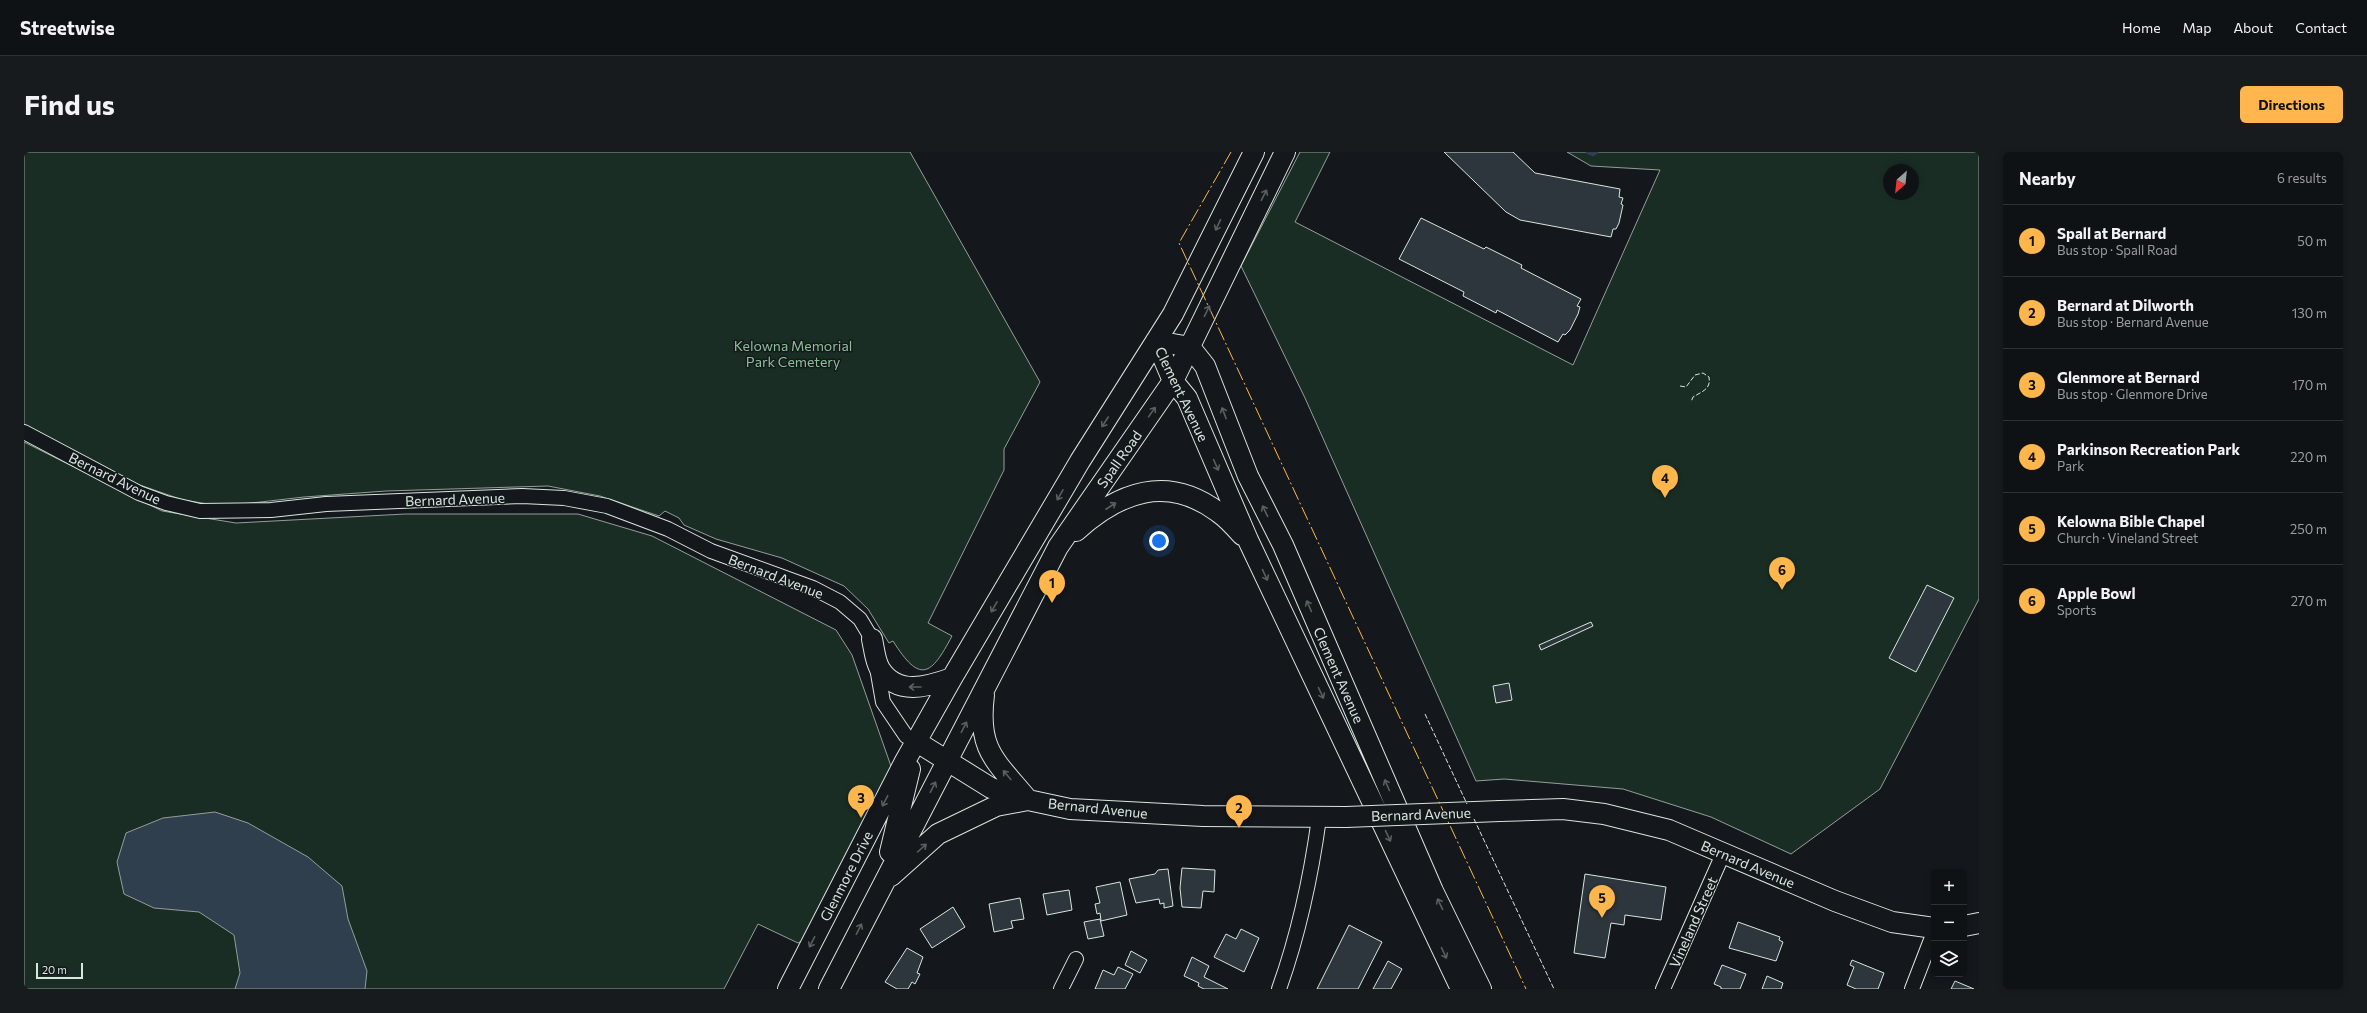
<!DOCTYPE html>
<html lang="en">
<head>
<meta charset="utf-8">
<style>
  body { margin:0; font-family:Commissioner,sans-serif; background:#181b1e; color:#f1f3f6 }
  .controls { position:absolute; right:12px; bottom:12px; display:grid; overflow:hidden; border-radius:6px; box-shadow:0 2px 6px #0003 }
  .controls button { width:36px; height:36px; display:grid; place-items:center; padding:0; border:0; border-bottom:1px solid #2f3234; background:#0f1215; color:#f1f3f6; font:20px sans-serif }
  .compass { position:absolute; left:1859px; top:12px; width:36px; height:36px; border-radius:50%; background:#0f1215; box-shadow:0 2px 6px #0003; rotate:207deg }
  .scale { position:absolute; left:12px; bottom:10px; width:47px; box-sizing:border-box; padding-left:4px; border:2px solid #d8e6dc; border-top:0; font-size:11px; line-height:14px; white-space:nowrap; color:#d8e6dc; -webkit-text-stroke:3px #14181c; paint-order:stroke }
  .you { position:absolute; left:1135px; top:389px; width:14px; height:14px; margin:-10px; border:3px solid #fff; border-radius:50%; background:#1a73e8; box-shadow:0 0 0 6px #1a73e833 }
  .badge { display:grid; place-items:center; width:26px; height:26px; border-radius:50%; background:#ffb74d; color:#111; font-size:13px; font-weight:700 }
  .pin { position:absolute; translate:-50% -33px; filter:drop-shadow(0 1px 2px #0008) }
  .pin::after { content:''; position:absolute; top:21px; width:14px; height:12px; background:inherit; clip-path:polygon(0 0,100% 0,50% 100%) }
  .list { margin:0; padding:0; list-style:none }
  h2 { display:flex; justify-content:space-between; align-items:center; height:52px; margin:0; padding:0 16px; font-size:17px }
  h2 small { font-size:13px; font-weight:400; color:#9b9ea0 }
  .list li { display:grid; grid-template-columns:26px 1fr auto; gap:12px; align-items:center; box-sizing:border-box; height:72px; padding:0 16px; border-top:1px solid #2f3234 }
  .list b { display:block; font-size:15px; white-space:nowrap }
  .list p { margin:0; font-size:13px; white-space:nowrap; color:#9b9ea0 }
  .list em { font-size:13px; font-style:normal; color:#9b9ea0 }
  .icon { flex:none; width:22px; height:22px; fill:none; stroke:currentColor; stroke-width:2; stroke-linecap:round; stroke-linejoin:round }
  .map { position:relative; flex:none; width:1955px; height:837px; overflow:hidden; border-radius:6px }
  header { display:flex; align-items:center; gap:24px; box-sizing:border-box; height:56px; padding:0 20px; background:#0f1215; border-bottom:1px solid #2f3234 }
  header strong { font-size:19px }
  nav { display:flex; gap:22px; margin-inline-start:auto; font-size:14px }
  .intro { display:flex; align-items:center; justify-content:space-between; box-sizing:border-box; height:96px; padding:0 24px }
  h1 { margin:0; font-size:28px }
  .button { padding:10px 18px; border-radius:6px; background:#ffb74d; color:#111; font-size:14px; font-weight:700 }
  main { display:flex; gap:24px; padding:0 24px }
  aside { flex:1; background:#0f1215; border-radius:6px; box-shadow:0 2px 6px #0003 }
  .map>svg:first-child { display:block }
</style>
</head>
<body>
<header>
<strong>Streetwise</strong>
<nav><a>Home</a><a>Map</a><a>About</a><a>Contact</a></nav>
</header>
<div class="intro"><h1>Find us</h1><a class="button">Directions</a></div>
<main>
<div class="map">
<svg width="1955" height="837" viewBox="0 0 1955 837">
  <rect width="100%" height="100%" fill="#14181c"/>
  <path fill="#1a2d24" stroke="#939e99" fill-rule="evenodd" d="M0 0H886L1016 230 980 297V318L904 471 928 484C907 524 896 532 869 489L865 491 844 457 820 434 758 406 692 387 660 373 655 366 641 359 635 364 576 344 524 334 362 339 280 345 210 353H191L159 348 110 331 0 273Z
    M1276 0H1306L1271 70 1549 213 1636 18 1567 14 1543 0H1955V447L1856 637 1767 702 1687 665 1599 637 1480 627 1452 629 1281 246 1217 114ZM1865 18H1889V42H1865Z
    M0 290 138 359 212 371 381 362H554L628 384 812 478 828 503 868 617 781 787 774 791 734 772 700 837H0Z"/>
  <path fill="#2f3f4d" stroke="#939e99" d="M191 660 224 671 284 705 318 734 324 767 343 819 341 837H211L216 821 210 783 175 760 130 756 100 742 93 710 102 681 139 666Z"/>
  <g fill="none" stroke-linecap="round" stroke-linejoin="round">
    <path stroke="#2f3f4d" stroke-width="4.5" d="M1564 0 1569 2 1572 0"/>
  </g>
  <path fill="#2c363c" stroke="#d8e6dc" d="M1420 0H1489L1511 21 1596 37 1595 45 1599 46 1597 52 1599 53 1595 71 1592 77H1589L1587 85 1496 68 1482 60Z
    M1397 66 1460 97 1462 95 1498 113 1497 116 1557 147 1553 154 1556 155 1554 162 1546 178 1541 183 1539 182 1534 190 1473 158 1472 161 1439 144 1440 140 1375 107Z
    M1903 433 1930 446 1892 520 1865 506Z
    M1567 470 1569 474 1517 498 1515 493Z
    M1485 531 1488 548 1472 551 1469 534Z
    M1158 716 1191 718 1190 740 1179 739 1177 756 1158 755 1156 736Z
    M1144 717 1149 754 1140 756V751L1136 752 1135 747 1112 751 1105 727 1131 722 1134 718Z
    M1561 722 1642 735 1637 768 1601 763 1600 773 1587 771 1581 806 1550 801Z
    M1096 730 1103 763 1077 769 1076 761 1073 762 1071 752 1076 751 1072 735Z
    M1045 738 1048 758 1023 763 1019 742Z
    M996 746 1000 767 987 769 989 776 970 780 965 752Z
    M929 755 941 775 908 796 896 777Z
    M1076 767 1080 784 1064 787 1060 770Z
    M1714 770 1756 785 1755 788 1759 790 1752 809 1705 796Z
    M1325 773 1358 790 1334 837H1293Z
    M1217 777 1235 786 1220 820 1190 805 1202 782 1212 787Z
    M883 796 899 805 893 821 896 822 891 832 888 830 884 837H873L861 830Z
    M1107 799 1123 808 1116 821 1101 813Z
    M1168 805 1185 814 1180 825 1204 837H1180L1174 834 1175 831 1160 824Z
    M1828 808 1860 821 1854 837H1832L1823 833 1830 815 1826 813Z
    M1364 809 1378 817 1367 837H1349Z
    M1698 813 1722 822 1716 837H1697V835L1690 832Z
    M1094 815 1109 822 1101 837H1071L1079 818 1090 823Z
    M1743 824 1759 831 1757 837H1738Z
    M1931 829 1950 837H1927Z"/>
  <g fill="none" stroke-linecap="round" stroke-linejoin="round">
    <defs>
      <path id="street" d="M0 280 115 341 142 351 176 359 247 358 302 352 498 344 540 346 583 354 644 377 687 399 789 436 816 450 836 467 848 487 859 550 882 584 893 590
        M1037 837 1052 807
        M1255 837C1275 781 1287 725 1295 666
        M1639 837 1699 702
        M1888 837 1910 780"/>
      <path id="secondary" d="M1132 189 1166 195 1181 214 1224 324 1259 393 1409 739 1457 837
        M1132 189 1149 229 1163 246 1224 388 1437 837
        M1052 379C1095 340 1143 322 1194 360 1203 366 1211 375 1218 383
        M848 487C850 496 851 509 856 517 873 544 903 535 928 526
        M960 543C953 598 971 608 1004 648
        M893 590 967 636 1004 648 1046 657 1179 664 1322 665
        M1476 659 1539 657 1580 662 1645 678 1811 749 1868 770 1910 776
        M866 700 886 617
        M867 724 914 682 972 654 1004 648
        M1940 774 1955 771
        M764 837 880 611 928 526 1056 309 1149 162 1230 0
        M805 837 1034 395 1149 229 1261 0"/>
    </defs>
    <use href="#street" stroke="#d8e6dc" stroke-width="16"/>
    <use href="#secondary" stroke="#d8e6dc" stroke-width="22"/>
    <use href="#street" stroke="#14181c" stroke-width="14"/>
    <use href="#secondary" stroke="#14181c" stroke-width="20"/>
    <defs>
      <path id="secondary-bridge" d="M1322 665 1476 659"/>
    </defs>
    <use href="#secondary-bridge" stroke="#d8e6dc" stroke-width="22" stroke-linecap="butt"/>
    <use href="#secondary-bridge" stroke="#14181c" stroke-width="20"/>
    <path stroke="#d8e6dc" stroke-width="1" stroke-dasharray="5 2" stroke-linecap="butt" d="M1656 234 1662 235 1671 223 1679 221 1685 225C1687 237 1679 239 1669 245L1667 250
      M1401 562 1443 652
      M1450 667 1530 837"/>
    <path stroke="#ffb74d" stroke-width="1" stroke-dasharray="14 3 2 3" stroke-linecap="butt" d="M1207 0 1155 91 1502 837"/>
  </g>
  <defs><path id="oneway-shaft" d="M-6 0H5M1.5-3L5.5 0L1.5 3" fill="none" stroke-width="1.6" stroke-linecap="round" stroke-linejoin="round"/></defs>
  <g stroke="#59605f">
    <use href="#oneway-shaft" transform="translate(1240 43) rotate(-63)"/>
    <use href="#oneway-shaft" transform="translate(1194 73) rotate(115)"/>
    <use href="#oneway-shaft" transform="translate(1183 159) rotate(-64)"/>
    <use href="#oneway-shaft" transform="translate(1128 260) rotate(-55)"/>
    <use href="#oneway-shaft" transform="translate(1200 261) rotate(-111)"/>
    <use href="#oneway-shaft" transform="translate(1081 270) rotate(123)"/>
    <use href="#oneway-shaft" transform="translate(1192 313) rotate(66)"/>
    <use href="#oneway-shaft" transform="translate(1036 343) rotate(120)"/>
    <use href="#oneway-shaft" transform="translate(1087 354) rotate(-33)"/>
    <use href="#oneway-shaft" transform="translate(1241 359) rotate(-116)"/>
    <use href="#oneway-shaft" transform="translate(1241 423) rotate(65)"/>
    <use href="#oneway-shaft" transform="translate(1285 454) rotate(-114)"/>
    <use href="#oneway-shaft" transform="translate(970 455) rotate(120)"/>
    <use href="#oneway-shaft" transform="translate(891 535) rotate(180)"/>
    <use href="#oneway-shaft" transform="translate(1297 541) rotate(65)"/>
    <use href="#oneway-shaft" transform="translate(940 575) rotate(-63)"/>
    <use href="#oneway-shaft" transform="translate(983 623) rotate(-130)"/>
    <use href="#oneway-shaft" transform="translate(1363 633) rotate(-114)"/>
    <use href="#oneway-shaft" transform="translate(909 635) rotate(-63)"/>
    <use href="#oneway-shaft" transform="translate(861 649) rotate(117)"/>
    <use href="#oneway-shaft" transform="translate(1364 684) rotate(65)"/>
    <use href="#oneway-shaft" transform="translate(898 696) rotate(-42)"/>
    <use href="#oneway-shaft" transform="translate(1416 752) rotate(-116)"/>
    <use href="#oneway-shaft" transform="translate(835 777) rotate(-63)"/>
    <use href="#oneway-shaft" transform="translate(788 790) rotate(117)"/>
    <use href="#oneway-shaft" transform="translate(1420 801) rotate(65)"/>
  </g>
  <g text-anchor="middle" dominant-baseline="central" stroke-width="3" stroke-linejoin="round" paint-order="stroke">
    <g font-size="14" fill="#8ac095" stroke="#14181c">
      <text x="769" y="193">Kelowna Memorial<tspan x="769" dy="16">Park Cemetery</tspan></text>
    </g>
    <g font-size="14" fill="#d8e6dc" stroke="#14181c">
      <text transform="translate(1158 242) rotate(64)">Clement Avenue</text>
      <text transform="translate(1095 307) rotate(-55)">Spall Road</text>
      <text transform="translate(91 326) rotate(26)">Bernard Avenue</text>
      <text transform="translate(431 347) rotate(-2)">Bernard Avenue</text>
      <text transform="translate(752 424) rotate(21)">Bernard Avenue</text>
      <text transform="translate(1315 523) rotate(66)">Clement Avenue</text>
      <text transform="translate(1074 656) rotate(6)">Bernard Avenue</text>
      <text transform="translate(1397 662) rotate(-2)">Bernard Avenue</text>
      <text transform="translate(1724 712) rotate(23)">Bernard Avenue</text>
      <text transform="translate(822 724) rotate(-63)">Glenmore Drive</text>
      <text transform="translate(1669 770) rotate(-66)">Vineland Street</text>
    </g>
  </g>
</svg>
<div class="controls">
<button>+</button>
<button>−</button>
<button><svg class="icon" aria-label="layers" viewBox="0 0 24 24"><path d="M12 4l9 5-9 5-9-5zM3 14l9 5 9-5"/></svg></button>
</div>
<svg class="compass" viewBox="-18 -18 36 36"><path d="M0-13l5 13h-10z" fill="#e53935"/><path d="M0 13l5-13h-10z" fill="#9b9ea0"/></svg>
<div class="scale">20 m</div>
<div class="you"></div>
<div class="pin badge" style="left:1028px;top:451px">1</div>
<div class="pin badge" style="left:1215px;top:676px">2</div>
<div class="pin badge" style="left:837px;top:666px">3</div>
<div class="pin badge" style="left:1641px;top:346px">4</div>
<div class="pin badge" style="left:1578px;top:766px">5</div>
<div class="pin badge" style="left:1758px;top:438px">6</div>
</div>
<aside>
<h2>Nearby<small>6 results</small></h2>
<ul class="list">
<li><span class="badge">1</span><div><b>Spall at Bernard</b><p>Bus stop · Spall Road</p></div><em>50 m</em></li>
<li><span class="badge">2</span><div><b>Bernard at Dilworth</b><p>Bus stop · Bernard Avenue</p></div><em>130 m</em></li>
<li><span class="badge">3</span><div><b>Glenmore at Bernard</b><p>Bus stop · Glenmore Drive</p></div><em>170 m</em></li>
<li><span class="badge">4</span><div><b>Parkinson Recreation Park</b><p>Park</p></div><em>220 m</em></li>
<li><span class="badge">5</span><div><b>Kelowna Bible Chapel</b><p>Church · Vineland Street</p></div><em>250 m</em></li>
<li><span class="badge">6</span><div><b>Apple Bowl</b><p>Sports</p></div><em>270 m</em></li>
</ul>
</aside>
</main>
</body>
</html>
